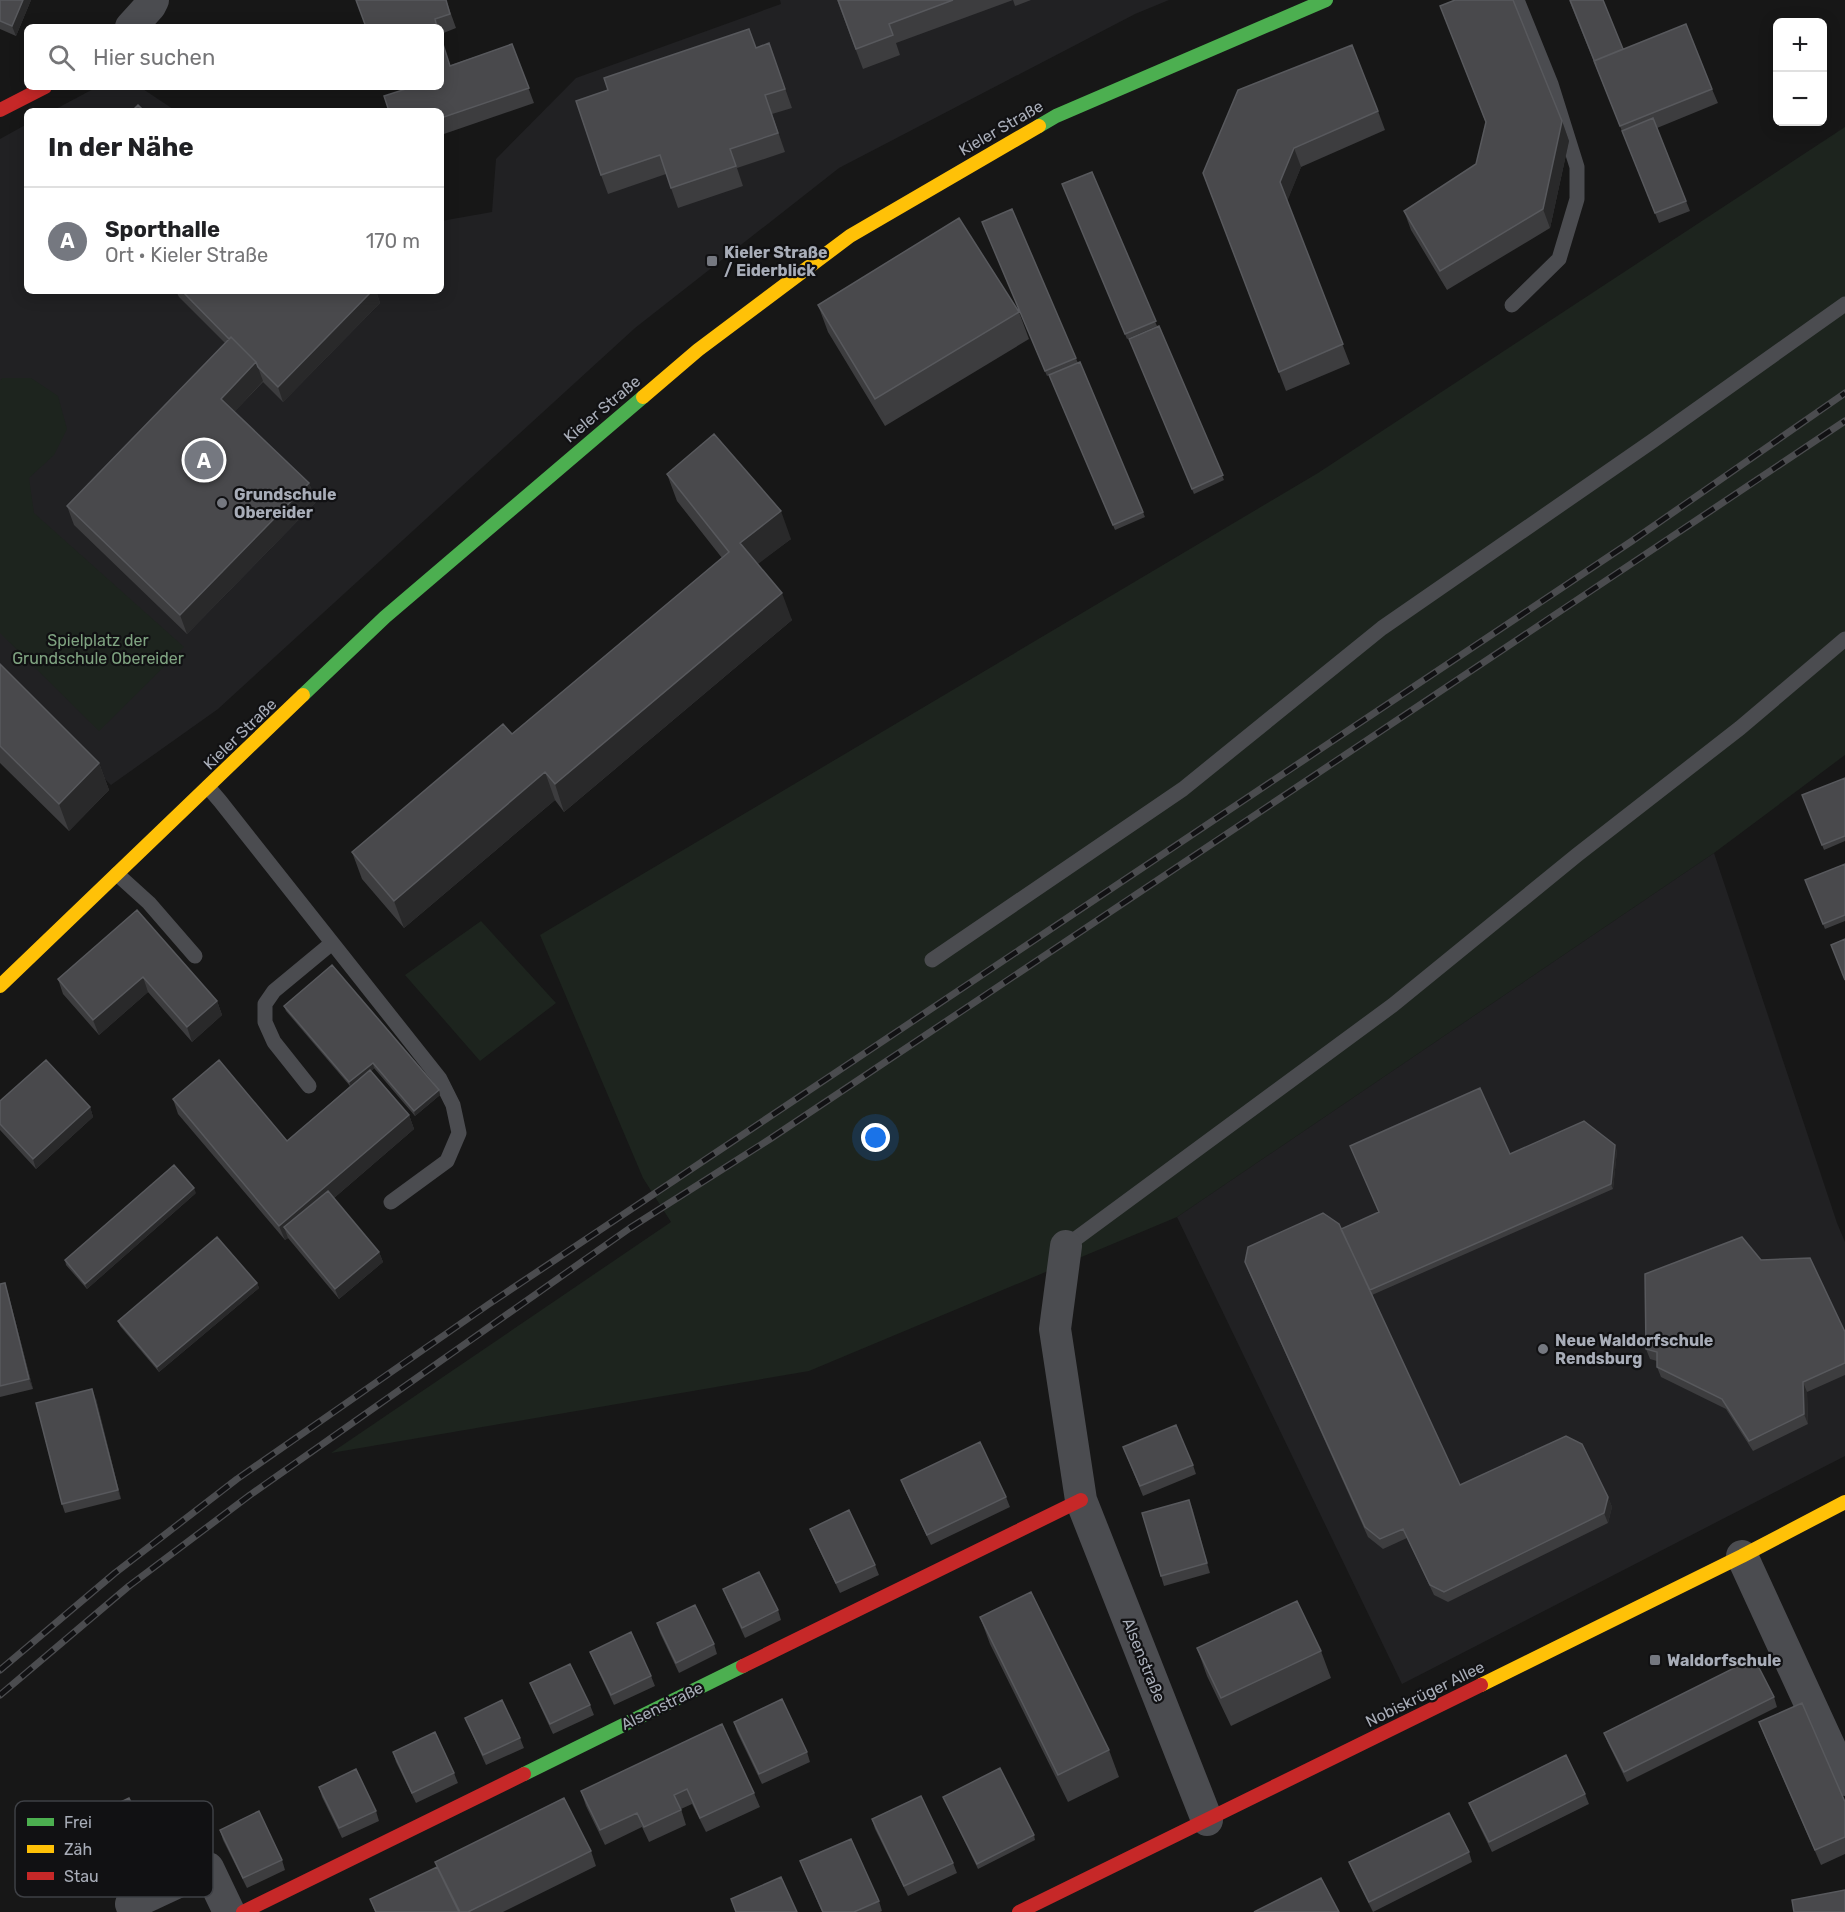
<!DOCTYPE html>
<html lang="de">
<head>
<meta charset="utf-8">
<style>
  body { margin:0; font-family:Rubik,sans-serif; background:#f2f2f2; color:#202124 }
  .controls { position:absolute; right:18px; top:18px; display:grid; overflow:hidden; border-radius:9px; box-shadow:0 3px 15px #0003 }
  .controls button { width:54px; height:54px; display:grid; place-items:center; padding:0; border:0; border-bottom:2px solid #e0e0e0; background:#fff; color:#202124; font:30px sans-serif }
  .you { position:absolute; left:876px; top:1138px; width:21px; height:21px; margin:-15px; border:4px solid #fff; border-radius:50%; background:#1a73e8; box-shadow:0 0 0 9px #1a73e833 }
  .badge { display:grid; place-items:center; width:39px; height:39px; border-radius:50%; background:#757880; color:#fff; font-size:20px; font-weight:700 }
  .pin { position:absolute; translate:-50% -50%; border:3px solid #fff; box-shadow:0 2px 6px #0006 }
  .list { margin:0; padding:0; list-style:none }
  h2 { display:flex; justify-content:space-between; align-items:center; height:78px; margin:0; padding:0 24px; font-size:26px }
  h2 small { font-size:20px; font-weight:400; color:#757577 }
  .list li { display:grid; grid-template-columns:39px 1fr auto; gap:18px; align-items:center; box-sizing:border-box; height:108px; padding:0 24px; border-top:2px solid #e0e0e0 }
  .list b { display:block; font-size:22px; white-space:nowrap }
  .list p { margin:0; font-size:20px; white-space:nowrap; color:#757577 }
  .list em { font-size:20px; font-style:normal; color:#757577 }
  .icon { flex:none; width:33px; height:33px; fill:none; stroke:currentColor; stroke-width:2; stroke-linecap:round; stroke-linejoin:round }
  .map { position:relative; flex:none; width:1845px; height:1912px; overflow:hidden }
  .search { position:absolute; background:#fff; box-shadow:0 3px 15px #0003; left:24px; top:24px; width:420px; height:66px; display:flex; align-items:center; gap:15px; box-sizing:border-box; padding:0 21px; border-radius:9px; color:#757577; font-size:22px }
  .panel { position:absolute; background:#fff; box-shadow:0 3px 15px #0003; left:24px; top:108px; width:420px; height:186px; border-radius:9px }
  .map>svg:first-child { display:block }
</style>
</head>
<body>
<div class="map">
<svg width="1845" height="1912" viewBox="0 0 1845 1912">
  <rect width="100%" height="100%" fill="#171717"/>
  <path fill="#212123" d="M780 0H1169L1135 14 839 168 635 328 218 709 111 785 0 677V139L27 124V291H441V221L492 212 496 159 576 78 781 4Z
    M97 87H140L176 111H52Z
    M1714 853 1837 1223 1845 1242V1456L1402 1684 1177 1217Z"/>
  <path fill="#1d241e" d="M1845 127V755L1714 853 1177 1217 809 1371 331 1453 671 1222 643 1178 540 935 1318 473Z
    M2 378H31L58 396 67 429 54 455 29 478 34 513 184 647 99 731 0 633V381Z
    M481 921 556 1003 480 1061 405 975Z"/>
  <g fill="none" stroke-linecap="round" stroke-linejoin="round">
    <path stroke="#4b4c50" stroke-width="15" d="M1512 305 1559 259 1577 199V167L1551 84 1517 0
      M208 787 220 801 440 1079 453 1105 459 1133 447 1161 391 1202
      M117 874 149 903 195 956
      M932 960 1183 789 1382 628 1651 442 1845 304
      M309 1086 274 1042 265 1022V1004L274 991 332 943
      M1066 1246 1393 1005 1577 855 1740 728 1845 639"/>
    <path stroke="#4b4c50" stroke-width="32" d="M131 27 150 6 153 0
      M1066 1246 1055 1329 1081 1500 1207 1820
      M1742 1556 1845 1780
      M134 1912 131 1904 208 1868 229 1912"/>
    <path stroke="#4caf50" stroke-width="14" d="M1039 126 1056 116 1326 0
      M303 695 385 617 643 397
      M524 1774 743 1666"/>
    <path stroke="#ffc107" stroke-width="14" d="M643 397 698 350 850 236 1039 126
      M0 986 303 695
      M1481 1685 1742 1556 1845 1502"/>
    <path stroke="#c62828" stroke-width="14" d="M0 110 45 87
      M743 1666 1081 1500
      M243 1912 524 1774
      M1019 1912 1481 1685"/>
    <defs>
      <path id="rail" d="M0 1670 115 1573 237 1479 489 1304 1632 541 1845 393
        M0 1695 129 1586 250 1495 630 1228 770 1139 1845 421"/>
    </defs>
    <use href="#rail" stroke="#4b4c4f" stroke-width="7"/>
    <use href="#rail" stroke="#111113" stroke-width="4.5" stroke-dasharray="14" stroke-linecap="butt"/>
  </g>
  <path fill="#3d3d3f" d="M0 0H31L16 36 0 29Z
    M446 0 456 28 441 34V27H366Z
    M837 0H1013L896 43 900 55 863 69Z
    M1013 0H1031L1015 6Z
    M1569 0 1623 49 1712 89 1718 103 1657 128 1690 211 1659 223Z
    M1440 6 1562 121 1569 141 1550 228 1447 290 1411 230 1404 211 1476 164 1486 123Z
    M769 43 792 108 772 114 785 152 737 168 743 186 678 208 666 174 608 194 601 175 756 48Z
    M512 44 534 103 441 135V111L451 65Z
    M1378 111 1385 130 1301 167 1287 201 1350 364 1286 391 1203 173Z
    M1092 172 1157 326 1127 339 1062 184Z
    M1012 209 1078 363 1047 376 982 222Z
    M176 291H376L380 303 283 402 263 382 234 412 309 483 316 502 187 634 74 525 67 506 225 343 179 297Z
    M818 305 1019 312 1029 339 885 426 828 332Z
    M1159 326 1224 480 1194 494 1129 339Z
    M1080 362 1145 517 1115 530 1049 375Z
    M667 474 791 539 757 564 792 620 564 812 555 800 404 928 362 879 352 852 512 734 722 558 677 501Z
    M0 664 99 763 109 790 69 831 0 763Z
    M1845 778V841L1824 850 1802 795Z
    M1845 864V921L1825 929 1805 880Z
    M137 910 217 1001 222 1015 192 1042 148 992 99 1035 63 994 58 979Z
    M284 1006 439 1090 440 1095 415 1116 374 1068 371 1071 409 1115 414 1129 334 1198 379 1252 383 1262 339 1299 288 1238 285 1240 178 1114 173 1099 287 1141 350 1086 286 1011Z
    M0 1101 90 1107 93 1117 36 1169 0 1130Z
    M1617 1150 1613 1189 1372 1295 1460 1485 1608 1497 1612 1507 1608 1523 1448 1602 1434 1595 1407 1538 1383 1549 1368 1537 1249 1272 1245 1262 1341 1229Z
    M196 1193 87 1289 66 1265 65 1260Z
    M1761 1260 1845 1332V1375L1807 1392 1808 1424 1753 1451 1726 1409 1661 1377 1657 1367V1361L1650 1359 1646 1349Z
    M5 1283 8 1293 33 1389 0 1397V1284Z
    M257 1283 259 1288 159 1372 120 1326 118 1321Z
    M96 1399 121 1499 65 1513 62 1504Z
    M1123 1447 1193 1465 1196 1474 1143 1496Z
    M901 1480 1006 1497 1010 1507 931 1545 905 1490Z
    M1189 1500 1210 1573 1164 1586 1161 1576Z
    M810 1529 875 1565 879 1575 840 1593 814 1539Z
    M723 1589 778 1610 781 1620 745 1638 727 1599Z
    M980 1617 1109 1750 1119 1777 1068 1802 990 1644Z
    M657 1623 714 1644 717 1654 679 1673 660 1633Z
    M1197 1648 1321 1651 1331 1678 1231 1726 1207 1676Z
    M590 1652 651 1676 655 1686 614 1705 594 1662Z
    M530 1683 590 1705 594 1715 553 1734 534 1693Z
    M1774 1697 1777 1707 1627 1782 1608 1743 1604 1733Z
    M465 1718 520 1738 524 1748 486 1765 469 1727Z
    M734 1722 807 1752 810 1762 762 1784 737 1732Z
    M1759 1722 1845 1802V1854L1821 1865 1765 1737Z
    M722 1724 754 1793 760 1807 706 1832 692 1804 681 1809 686 1825 649 1842 642 1827 605 1845 586 1806 581 1791Z
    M393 1752 454 1773 458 1783 416 1803 396 1762Z
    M319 1787 376 1811 379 1821 342 1838 322 1797Z
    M1585 1794 1589 1804 1492 1852 1473 1813 1469 1803Z
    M943 1797 1034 1835 1035 1840 978 1869Z
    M872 1819 953 1863 957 1873 908 1896 875 1829Z
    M76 1823 157 1857 160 1866 108 1891 80 1833Z
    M220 1830 282 1860 285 1870 247 1888 223 1840Z
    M591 1851 596 1866 503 1912H375L370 1899 437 1867 435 1862Z
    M1469 1852 1472 1862 1373 1912 1353 1872 1349 1862Z
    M800 1861 879 1901 882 1911 880 1912H822Z"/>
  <path fill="#29292a" d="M23 0H31L16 36 12 26Z
    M1562 121 1569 141 1550 228 1543 209Z
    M1294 148 1301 167 1287 202 1280 182Z
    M372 291H376L380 303 283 402 278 387Z
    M256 362 263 381 228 419 221 399Z
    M309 483 316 502 187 634 180 615Z
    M781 511 791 539 750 570 740 543Z
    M782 593 792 620 564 812 555 784Z
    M99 763 109 790 69 831 59 804Z
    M545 772 555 800 404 928 394 901Z
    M143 977 148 992 99 1035 93 1020Z
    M217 1001 222 1015 192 1042 187 1027Z
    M373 1063 374 1068 351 1087 349 1082Z
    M439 1090 440 1095 415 1116 414 1111Z
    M90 1107 93 1117 36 1169 33 1159Z
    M409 1115 414 1129 291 1235 284 1227 288 1238 285 1240 279 1226Z
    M1615 1145 1617 1150 1613 1189 1611 1184Z
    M194 1188 196 1193 87 1289 85 1284Z
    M379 1252 383 1262 339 1299 335 1289Z
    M5 1283 8 1293 33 1389 29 1379Z
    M257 1283 259 1288 159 1372 157 1367Z
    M1803 1382 1807 1392 1808 1424 1804 1414Z
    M92 1389 96 1399 121 1499 118 1490Z
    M1608 1497 1612 1507 1608 1523 1604 1513Z
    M1189 1500 1193 1510 1210 1573 1207 1563Z"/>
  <path fill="#49494c" stroke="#58595d" stroke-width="1.5" d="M0 0H23L12 26 0 21Z
    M356 0H446L450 14 435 19 437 27H366Z
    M838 0H953L889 24 893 35 856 49Z
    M1455 0H1513L1562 121 1543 209 1440 271 1404 211 1476 164 1486 122 1440 6Z
    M1570 0H1603L1623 49 1594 61 1596 65Z
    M1686 24 1712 89 1620 126 1594 61Z
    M749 29 756 48 769 43 785 89 765 95 778 133 730 149 736 166 671 188 660 155 601 175 576 101 608 90 604 78Z
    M441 38 450 66 512 44 529 88 441 118V111H389L384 96 409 88V87H441Z
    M1352 45 1378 111 1294 148 1280 182 1343 344 1279 372 1203 173 1238 90Z
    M138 105 144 111H132Z
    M1653 118 1686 201 1655 213 1622 131Z
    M1092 172 1156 321 1125 334 1062 184Z
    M1012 209 1076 358 1045 371 982 222Z
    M959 218 1019 312 875 399 818 305Z
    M182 291H372L278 387 258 367 256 362 231 337 229 339Z
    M1159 326 1223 475 1192 489 1129 339Z
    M231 337 256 362 221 399 309 483 180 615 67 506Z
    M1080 362 1143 512 1113 525 1049 375Z
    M714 434 781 511 740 543 782 593 555 784 545 772 394 901 352 852 503 724 512 734 729 552 667 474Z
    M0 664 99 763 59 804 0 746Z
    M1845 778V836L1822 845 1802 795Z
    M1845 864V915L1823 924 1805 880Z
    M137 910 217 1001 187 1027 143 977 93 1020 58 979Z
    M1845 939V980L1831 945Z
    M332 965 439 1090 414 1111 373 1063 349 1082 284 1006Z
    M46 1060 90 1107 33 1159 0 1124V1101Z
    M219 1060 287 1141 370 1070 409 1115 279 1226 173 1099Z
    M1480 1088 1510 1154 1584 1121 1615 1145 1611 1184 1370 1290 1341 1229 1379 1212 1350 1146Z
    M174 1165 194 1188 85 1284 65 1260Z
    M328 1191 379 1252 335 1289 284 1227Z
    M1323 1213 1339 1224 1460 1485 1566 1436 1582 1444 1608 1497 1604 1513 1444 1592 1430 1585 1403 1529 1380 1539 1365 1527 1245 1262 1248 1247Z
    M217 1237 257 1283 157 1367 118 1321Z
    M1742 1237 1761 1260 1810 1258 1845 1332V1363L1803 1382 1804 1414 1749 1441 1722 1399 1657 1367V1352L1646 1349 1645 1274Z
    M5 1283 29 1379 0 1386V1284Z
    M92 1389 118 1490 62 1504 36 1403Z
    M1176 1425 1193 1465 1140 1486 1123 1447Z
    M980 1442 1006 1497 927 1535 901 1480Z
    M1189 1500 1207 1563 1161 1576 1142 1513Z
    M849 1510 875 1565 836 1583 810 1529Z
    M759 1572 778 1610 742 1628 723 1589Z
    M1031 1592 1109 1750 1058 1775 980 1617Z
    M1297 1601 1321 1651 1221 1698 1197 1648Z
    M695 1605 714 1644 676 1663 657 1623Z
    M631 1632 651 1676 611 1695 590 1652Z
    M1754 1658 1774 1697 1624 1772 1604 1733Z
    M570 1664 590 1705 550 1724 530 1683Z
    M782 1699 807 1752 759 1774 734 1722Z
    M502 1700 520 1738 483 1755 465 1718Z
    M1802 1703 1845 1802V1837L1815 1850 1759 1722Z
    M722 1724 754 1793 700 1818 687 1789 674 1795 681 1810 644 1827 637 1813 600 1830 581 1791Z
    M435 1732 454 1773 412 1793 393 1752Z
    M1566 1755 1585 1794 1489 1842 1469 1803Z
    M1000 1768 1034 1835 977 1864 943 1797Z
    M356 1769 376 1811 339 1828 319 1787Z
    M921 1796 953 1863 904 1886 872 1819Z
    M129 1798 157 1857 104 1882 76 1823Z
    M564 1798 591 1851 468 1912H460L435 1862Z
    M259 1811 282 1860 243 1878 220 1830Z
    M1449 1813 1469 1852 1369 1902 1349 1862Z
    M851 1839 879 1901 854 1912H823L800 1861Z
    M437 1867 459 1912H376L370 1899Z
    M781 1877 797 1912H736L731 1899Z
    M1321 1878 1339 1912H1254Z
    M1845 1890V1912H1794L1792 1900Z"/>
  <g fill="#757880" stroke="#111113" stroke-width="2">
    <rect x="706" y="255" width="12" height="12" rx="3"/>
    <circle cx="222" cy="503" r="6"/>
    <circle cx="1543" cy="1349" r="6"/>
    <rect x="1649" y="1654" width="12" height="12" rx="3"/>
  </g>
  <g text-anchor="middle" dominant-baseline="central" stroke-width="4.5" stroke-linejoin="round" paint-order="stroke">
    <g font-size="16" fill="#a8adb8" stroke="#111113">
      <text transform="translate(1001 128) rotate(-30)">Kieler Straße</text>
      <text transform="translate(602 409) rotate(-40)">Kieler Straße</text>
      <text transform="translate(240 734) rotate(-44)">Kieler Straße</text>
      <text transform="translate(1144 1660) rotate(68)">Alsenstraße</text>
      <text transform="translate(1425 1694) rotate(-26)">Nobiskrüger Allee</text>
      <text transform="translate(662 1706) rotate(-26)">Alsenstraße</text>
    </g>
    <g font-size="16" font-weight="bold" fill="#a8adb8" stroke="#111113" text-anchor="start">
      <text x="724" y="252">Kieler Straße<tspan x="724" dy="18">/ Eiderblick</tspan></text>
      <text x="234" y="494">Grundschule<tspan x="234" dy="18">Obereider</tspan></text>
      <text x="1555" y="1340">Neue Waldorfschule<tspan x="1555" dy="18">Rendsburg</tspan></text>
      <text x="1667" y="1660">Waldorfschule</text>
    </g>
    <g font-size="16" fill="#7fa381" stroke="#111113">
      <text x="98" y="640">Spielplatz der<tspan x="98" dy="18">Grundschule Obereider</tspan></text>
    </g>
  </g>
  <rect x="15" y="1801" width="198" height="96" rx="9" fill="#111113" stroke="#3e4045" stroke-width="1.5"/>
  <rect x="27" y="1818" width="27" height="8" fill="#4caf50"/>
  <rect x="27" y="1845" width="27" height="8" fill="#ffc107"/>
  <rect x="27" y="1872" width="27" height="8" fill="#c62828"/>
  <g font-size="16" fill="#a8adb8">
    <text x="64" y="1828">Frei</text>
    <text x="64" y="1855">Zäh</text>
    <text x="64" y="1882">Stau</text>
  </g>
</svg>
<div class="controls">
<button>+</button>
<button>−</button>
</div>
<div class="you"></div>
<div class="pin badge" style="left:204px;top:460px">A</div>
<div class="search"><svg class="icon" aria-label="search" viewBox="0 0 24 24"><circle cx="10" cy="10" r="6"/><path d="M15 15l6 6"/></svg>Hier suchen</div>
<section class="panel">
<h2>In der Nähe<small></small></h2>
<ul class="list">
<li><span class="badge">A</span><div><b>Sporthalle</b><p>Ort · Kieler Straße</p></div><em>170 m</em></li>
</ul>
</section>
</div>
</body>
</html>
